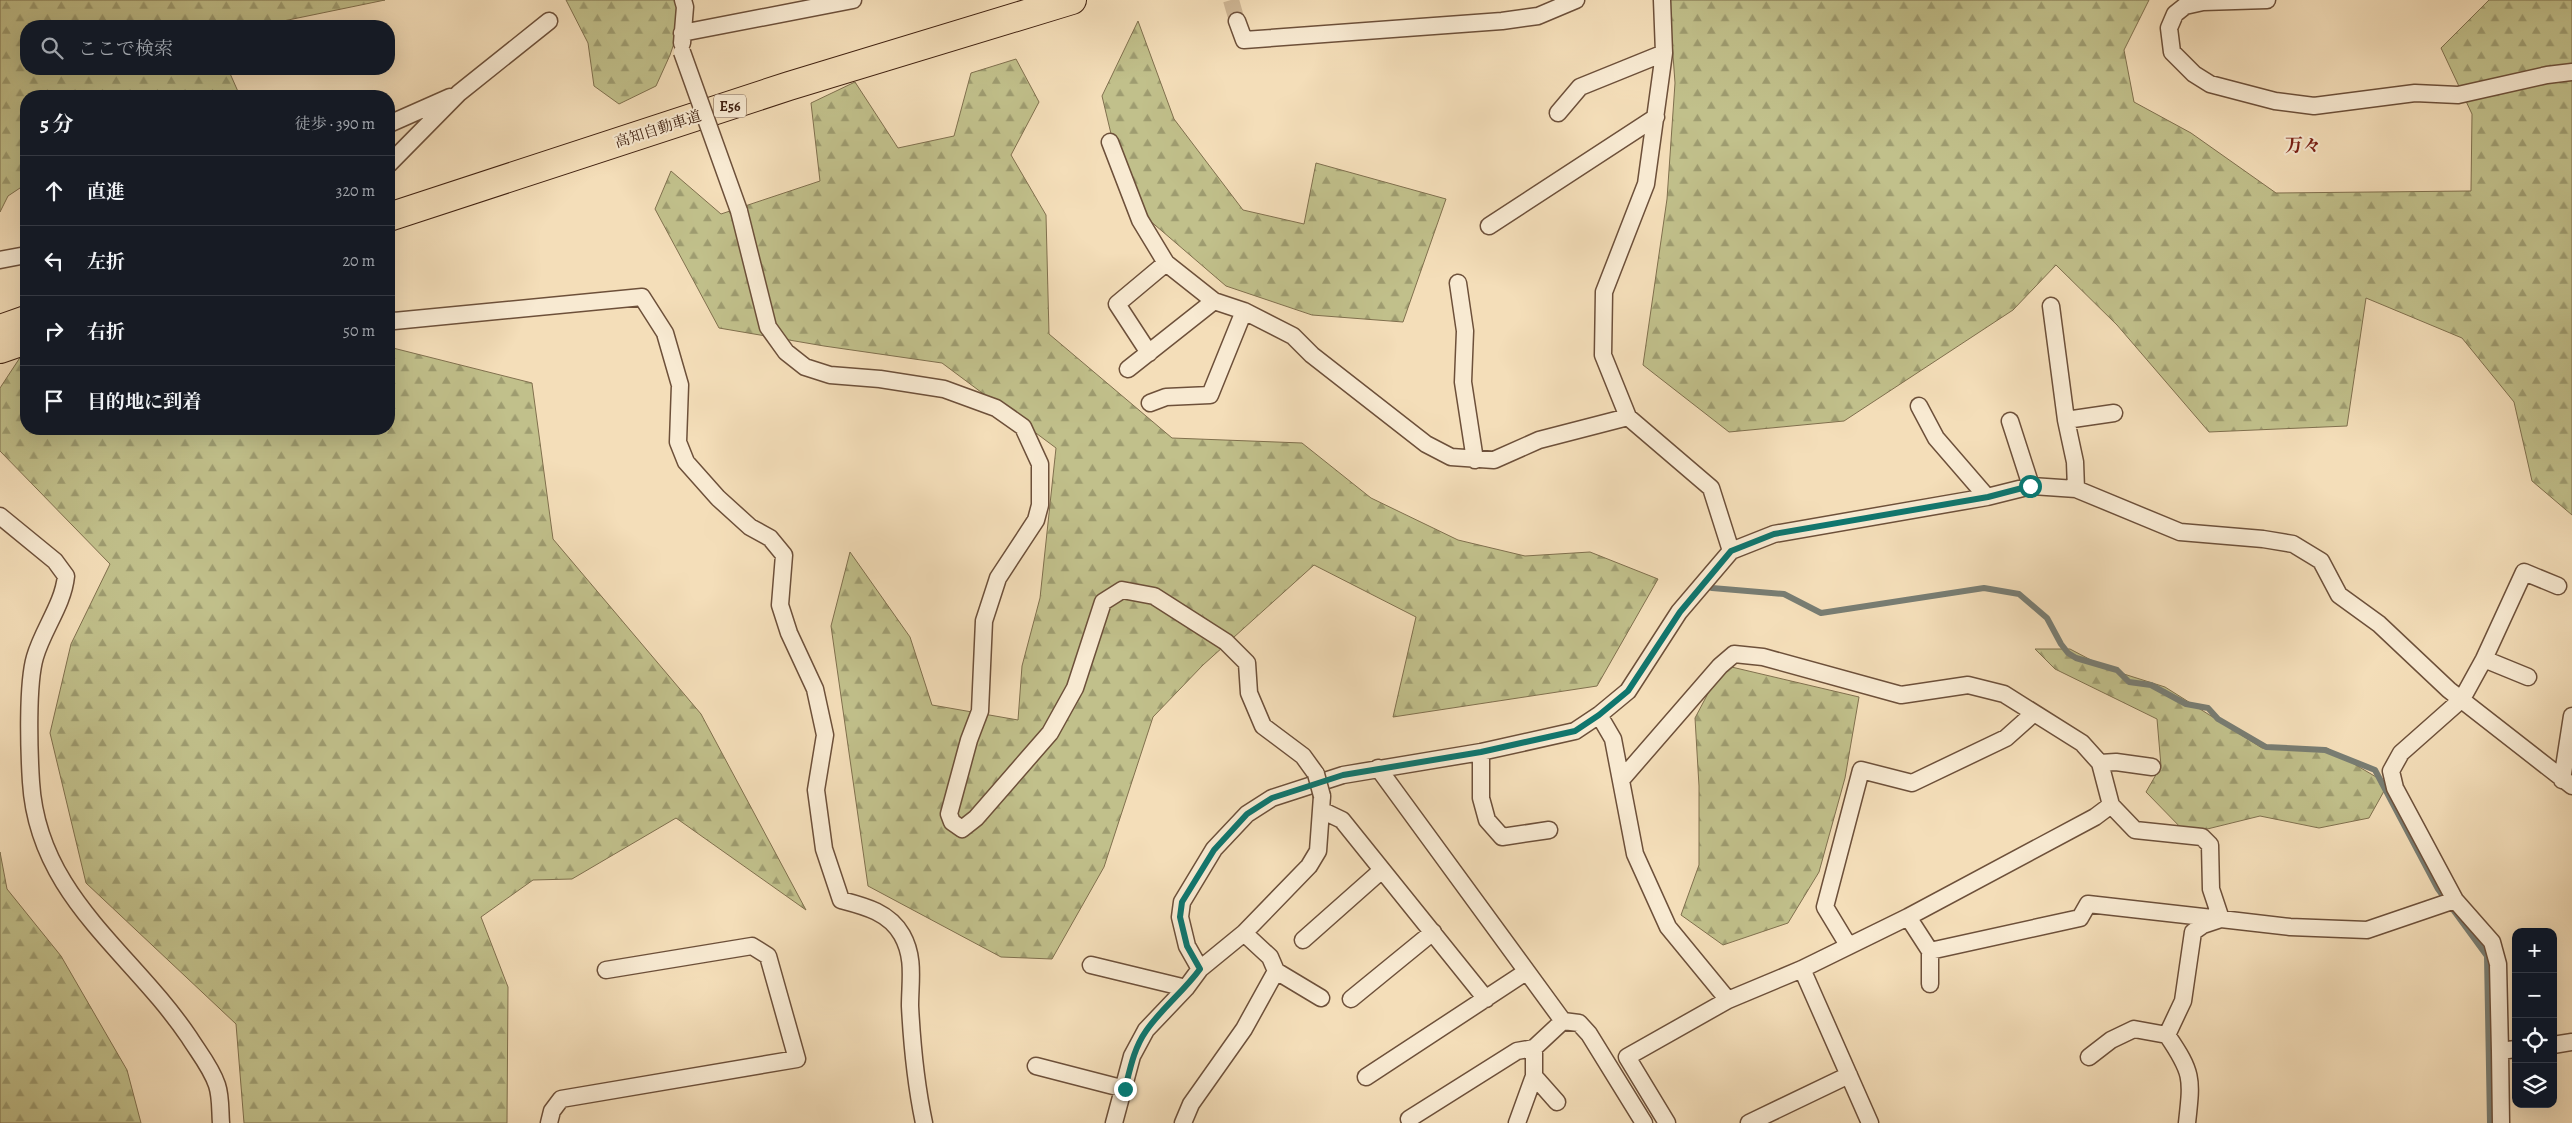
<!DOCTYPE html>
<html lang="ja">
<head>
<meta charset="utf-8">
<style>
  body { margin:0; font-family:Alegreya,"Noto Serif JP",serif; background:#242831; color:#f1f3f6 }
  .controls { position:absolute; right:15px; bottom:15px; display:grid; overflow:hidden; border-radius:10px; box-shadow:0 5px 20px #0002 }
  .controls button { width:45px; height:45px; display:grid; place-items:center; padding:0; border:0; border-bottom:1px solid #363941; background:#171b24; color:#f1f3f6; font:25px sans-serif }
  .stop { position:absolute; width:15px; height:15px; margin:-11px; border:4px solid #0f766e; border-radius:50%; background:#fff }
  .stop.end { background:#0f766e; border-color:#fff; box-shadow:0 1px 5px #0008 }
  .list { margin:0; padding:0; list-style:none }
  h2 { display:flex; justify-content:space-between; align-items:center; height:65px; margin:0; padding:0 20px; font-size:21px }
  h2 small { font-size:16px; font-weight:400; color:#9ea1a6 }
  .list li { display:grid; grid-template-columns:32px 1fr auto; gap:15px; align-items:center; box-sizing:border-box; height:70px; padding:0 20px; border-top:1px solid #363941 }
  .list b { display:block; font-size:19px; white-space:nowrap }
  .list em { font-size:16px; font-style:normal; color:#9ea1a6 }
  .icon { flex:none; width:28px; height:28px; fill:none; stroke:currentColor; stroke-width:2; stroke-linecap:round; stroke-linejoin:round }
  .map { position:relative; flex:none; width:2572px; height:1123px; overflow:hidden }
  .search { position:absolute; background:#171b24; box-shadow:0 5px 20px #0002; left:20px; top:20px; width:375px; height:55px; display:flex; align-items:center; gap:12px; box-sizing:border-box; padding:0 18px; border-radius:20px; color:#9ea1a6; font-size:19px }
  .panel { position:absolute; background:#171b24; box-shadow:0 5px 20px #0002; left:20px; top:90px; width:375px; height:345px; border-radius:20px }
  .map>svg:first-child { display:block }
</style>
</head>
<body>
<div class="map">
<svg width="2572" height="1123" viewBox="0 0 2572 1123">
  <defs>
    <pattern id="forest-firs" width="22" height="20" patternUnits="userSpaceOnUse" patternTransform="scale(1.25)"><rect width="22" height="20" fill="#c1c08b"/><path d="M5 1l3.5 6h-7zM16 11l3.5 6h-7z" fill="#9e9c70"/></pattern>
  </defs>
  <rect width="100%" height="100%" fill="#f4deb9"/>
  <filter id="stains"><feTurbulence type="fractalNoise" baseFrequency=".004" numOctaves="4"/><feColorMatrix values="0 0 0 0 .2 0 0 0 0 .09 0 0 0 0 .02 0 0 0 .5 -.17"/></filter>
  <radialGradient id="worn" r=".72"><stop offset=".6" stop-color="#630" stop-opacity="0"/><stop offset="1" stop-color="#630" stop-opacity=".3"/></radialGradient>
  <path fill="url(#forest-firs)" stroke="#80704e" d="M0 0H385L259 26H26V69H228L240 96H26V184L8 196 0 212Z
    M566 0H689L670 55 656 86 619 104 594 86 588 43Z
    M1669 0H2149L2124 50 2134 102 2191 133 2276 193 2471 191 2472 114 2441 48 2489 0H2572V515L2532 481 2514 402 2462 338 2366 298 2347 426 2209 432 2117 325 2056 265 2013 310 1844 421 1729 432 1643 365 1667 199 1675 83Z
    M1138 21 1174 119 1243 210 1304 224 1316 163 1446 199 1403 322 1312 315 1226 286 1127 201 1102 96Z
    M1016 59 1039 102 1011 155 1046 215 1049 334 1172 438 1302 443 1371 498 1458 540 1525 556 1590 552 1658 579 1597 686 1393 717 1416 617 1314 565 1203 665 1153 717 1104 867 1052 959 1001 957 868 886 831 626 850 552 910 637 932 705 1018 720 1022 666 1040 598 1056 448 942 363 824 346 719 328 655 209 671 171 721 214 820 181 811 103 855 82 898 148 954 136 971 73Z
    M389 347 532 383 553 539 701 714 806 910 676 818 572 879 533 880 481 917 508 987 507 1123H244L236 1024 86 883 50 733 71 644 110 564 0 451V388L21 356 26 354V429H389Z
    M2035 649H2070L2108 669 2165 687 2262 748H2327L2388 784 2369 818 2319 828 2260 816 2187 834 2146 792 2161 766 2157 719 2055 669Z
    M1723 665 1859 697 1845 778 1819 872 1788 923 1723 945 1681 915 1699 865V786L1695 718Z
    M0 852 7 889 61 956 127 1070 141 1123H0Z"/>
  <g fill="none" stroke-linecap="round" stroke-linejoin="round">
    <path stroke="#787d73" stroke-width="6" d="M1712 588 1784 594 1821 613 1984 588 2019 594 2047 618 2061 644 2068 653 2076 658 2117 670 2129 682 2151 685 2186 704 2208 708 2218 719 2266 747 2325 750 2375 770 2438 889 2487 956 2490 1123"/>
    <path stroke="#d0b897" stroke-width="16" stroke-dasharray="16 8" stroke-linecap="butt" d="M1231 0 1237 21"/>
    <defs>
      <path id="street" d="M2267 0 2203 2 2185 6 2175 14 2169 28 2172 52 2194 74 2210 84 2275 101 2314 106 2415 93 2458 95 2547 75 2572 72
        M1237 21 1244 40 1502 21 1538 16 1576 0
        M682 33 853 0
        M682 43 685 7 683 0
        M1558 113 1580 87 1664 53
        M389 124 450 97
        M1110 142 1140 220 1166 263 1214 301 1244 311 1293 336 1312 355 1426 444 1451 457 1494 460 1539 440 1628 417 1711 488 1731 551
        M389 164 459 93 549 21
        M739 211 768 327 786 352 805 367 830 375 880 379 944 389 996 408 1023 427 1040 464V505L1036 520 998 578 984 621 980 711 969 740 949 814 952 822 962 829 976 818 1050 733 1075 688 1103 602 1122 590 1154 596 1226 642 1247 663 1249 693 1263 726 1303 756 1316 774
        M1489 226 1656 117
        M0 260 26 255
        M1458 283 1465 331 1463 382 1475 460
        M2051 306 2066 420
        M389 319 394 321 642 297 665 333 680 385 678 442 686 462 718 498 750 527 770 538 784 555 780 605 789 633 815 689 825 735 816 790 824 849 841 900C864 906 889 912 902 935 915 958 910 981 910 1006 912 1045 916 1085 924 1123
        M1149 353 1117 304 1166 263
        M1128 369 1214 301
        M1150 403 1166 397 1210 395 1244 311
        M1919 406 1936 438 1987 497
        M1628 417 1603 355 1604 292 1646 184 1664 53 1662 0
        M2010 421 2031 486
        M2076 489 2075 462 2066 420 2114 413
        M0 516 55 561 66 576C63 605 43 629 35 657 27 684 29 751 31 782 38 896 130 950 189 1037 199 1053 211 1067 217 1085 221 1097 220 1111 221 1123
        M2484 659 2528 677
        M1599 715 1613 739 1635 854 1668 927 1728 1000
        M1481 752V798L1487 820 1502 837 1549 830
        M2100 763 2116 762 2152 767
        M1378 768 1563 1021 1534 1048V1076L1517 1123
        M1621 780 1720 666 1734 654 1763 657 1901 695 1968 685 2004 694 2082 743 2100 763 2111 805 2095 817 1908 917 1802 969 1728 1000 1627 1057 1667 1123
        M2562 780 2572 716
        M1321 810 1342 820 1486 999
        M1908 917 1930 951 2080 918 2088 904 2221 919 2211 889 2210 845 2202 837 2135 830 2111 805
        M1303 940 1382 870
        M1848 945 1825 907 1861 770 1912 783 2006 738 2034 713
        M1091 965 1186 988
        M1200 969 1187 946 1180 917 1182 902 1214 849 1247 814 1272 798 1343 775 1481 752 1575 731 1599 715 1628 691 1679 612 1731 551 1774 534 1987 497 2031 486 2076 489 2180 532 2263 539 2293 544 2321 561 2339 595 2379 624 2449 690 2572 786
        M1802 969 1870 1123
        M1276 971 1321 998
        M1930 984V951
        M1351 999 1433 932
        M1563 1021 1579 1023 1589 1034 1644 1123
        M2167 1035 2183 1001 2193 932 2203 925 2221 919 2290 927 2367 930 2455 900
        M2553 1045 2572 1042
        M2500 1051 2498 964 2492 942 2455 900 2395 788 2391 771 2401 753 2462 699 2484 659 2524 572 2558 586
        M2089 1057 2111 1040 2134 1029 2167 1035C2193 1073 2192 1078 2187 1123
        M1036 1066 1125 1089
        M1534 1076 1557 1102
        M1366 1077 1526 972
        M1409 1119 1517 1051 1534 1048
        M549 1123 552 1111 561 1099 797 1059 768 956 752 946 606 970
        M1114 1123 1132 1056 1146 1030 1186 988 1200 969 1244 933 1309 866 1318 851 1322 796
        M1183 1123 1191 1104 1244 1029 1276 971 1270 957 1244 933
        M1749 1123 1849 1075
        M2501 1123 2500 1051 2516 1049"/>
      <path id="highway" d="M389 217 789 86 1072 0
        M0 329 26 320
        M0 349 26 340"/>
    </defs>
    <use href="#street" stroke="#6d503a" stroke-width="19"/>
    <use href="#highway" stroke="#402110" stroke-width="30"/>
    <use href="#street" stroke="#f8ead2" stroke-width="16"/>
    <use href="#highway" stroke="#f4deb9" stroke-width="28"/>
    <defs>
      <path id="street-bridge" d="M682 52 739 211
        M1316 774 1322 796"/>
    </defs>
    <use href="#street-bridge" stroke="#6d503a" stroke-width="19" stroke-linecap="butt"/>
    <use href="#street-bridge" stroke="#f8ead2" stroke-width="16"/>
  </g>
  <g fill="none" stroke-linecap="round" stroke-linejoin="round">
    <path stroke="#0f766e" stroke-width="6" d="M1125 1089C1130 1069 1134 1048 1146 1031 1161 1009 1184 991 1200 969L1187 946 1180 917 1182 902 1214 850 1247 814 1272 798 1343 775 1481 752 1575 731 1599 715 1628 691 1680 612 1731 551 1774 534 1988 497 2030 486"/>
  </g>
  <g text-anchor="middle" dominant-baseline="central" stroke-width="4" stroke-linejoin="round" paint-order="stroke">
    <rect fill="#f8ead2" stroke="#775d4a" stroke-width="1" x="714" y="94.5" width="32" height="23" rx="4"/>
    <g font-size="14" font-weight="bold" fill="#402110">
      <text x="730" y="106">E56</text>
    </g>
    <g font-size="15" fill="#402110" stroke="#f8ead2">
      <text transform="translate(658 129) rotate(-18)">高知自動車道</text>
    </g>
    <g font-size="18" font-weight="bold" fill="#7a1f14" stroke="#f8ead2">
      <text x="2303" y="145">万々</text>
    </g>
  </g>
  <rect width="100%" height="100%" filter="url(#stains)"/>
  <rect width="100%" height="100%" fill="url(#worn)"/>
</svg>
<div class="controls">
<button>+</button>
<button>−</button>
<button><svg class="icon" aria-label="locate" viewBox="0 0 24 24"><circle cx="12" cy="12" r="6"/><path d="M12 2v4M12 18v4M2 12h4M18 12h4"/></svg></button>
<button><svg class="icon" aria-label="layers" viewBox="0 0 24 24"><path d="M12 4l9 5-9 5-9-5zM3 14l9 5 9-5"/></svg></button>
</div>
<div class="stop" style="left:2030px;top:486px"></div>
<div class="stop end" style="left:1125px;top:1089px"></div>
<div class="search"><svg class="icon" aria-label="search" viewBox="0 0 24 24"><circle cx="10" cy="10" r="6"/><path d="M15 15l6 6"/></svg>ここで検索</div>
<section class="panel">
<h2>5 分<small>徒歩 · 390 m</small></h2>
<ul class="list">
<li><svg class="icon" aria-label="ahead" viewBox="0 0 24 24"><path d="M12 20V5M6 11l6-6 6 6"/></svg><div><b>直進</b></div><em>320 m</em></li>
<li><svg class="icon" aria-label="left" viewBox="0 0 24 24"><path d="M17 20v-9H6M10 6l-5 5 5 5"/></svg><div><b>左折</b></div><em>20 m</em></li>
<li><svg class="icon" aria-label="right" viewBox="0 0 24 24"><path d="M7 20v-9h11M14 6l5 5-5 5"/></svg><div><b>右折</b></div><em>50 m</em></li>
<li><svg class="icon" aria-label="arrive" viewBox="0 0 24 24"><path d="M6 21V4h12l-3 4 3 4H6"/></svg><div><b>目的地に到着</b></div></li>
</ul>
</section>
</div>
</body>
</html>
